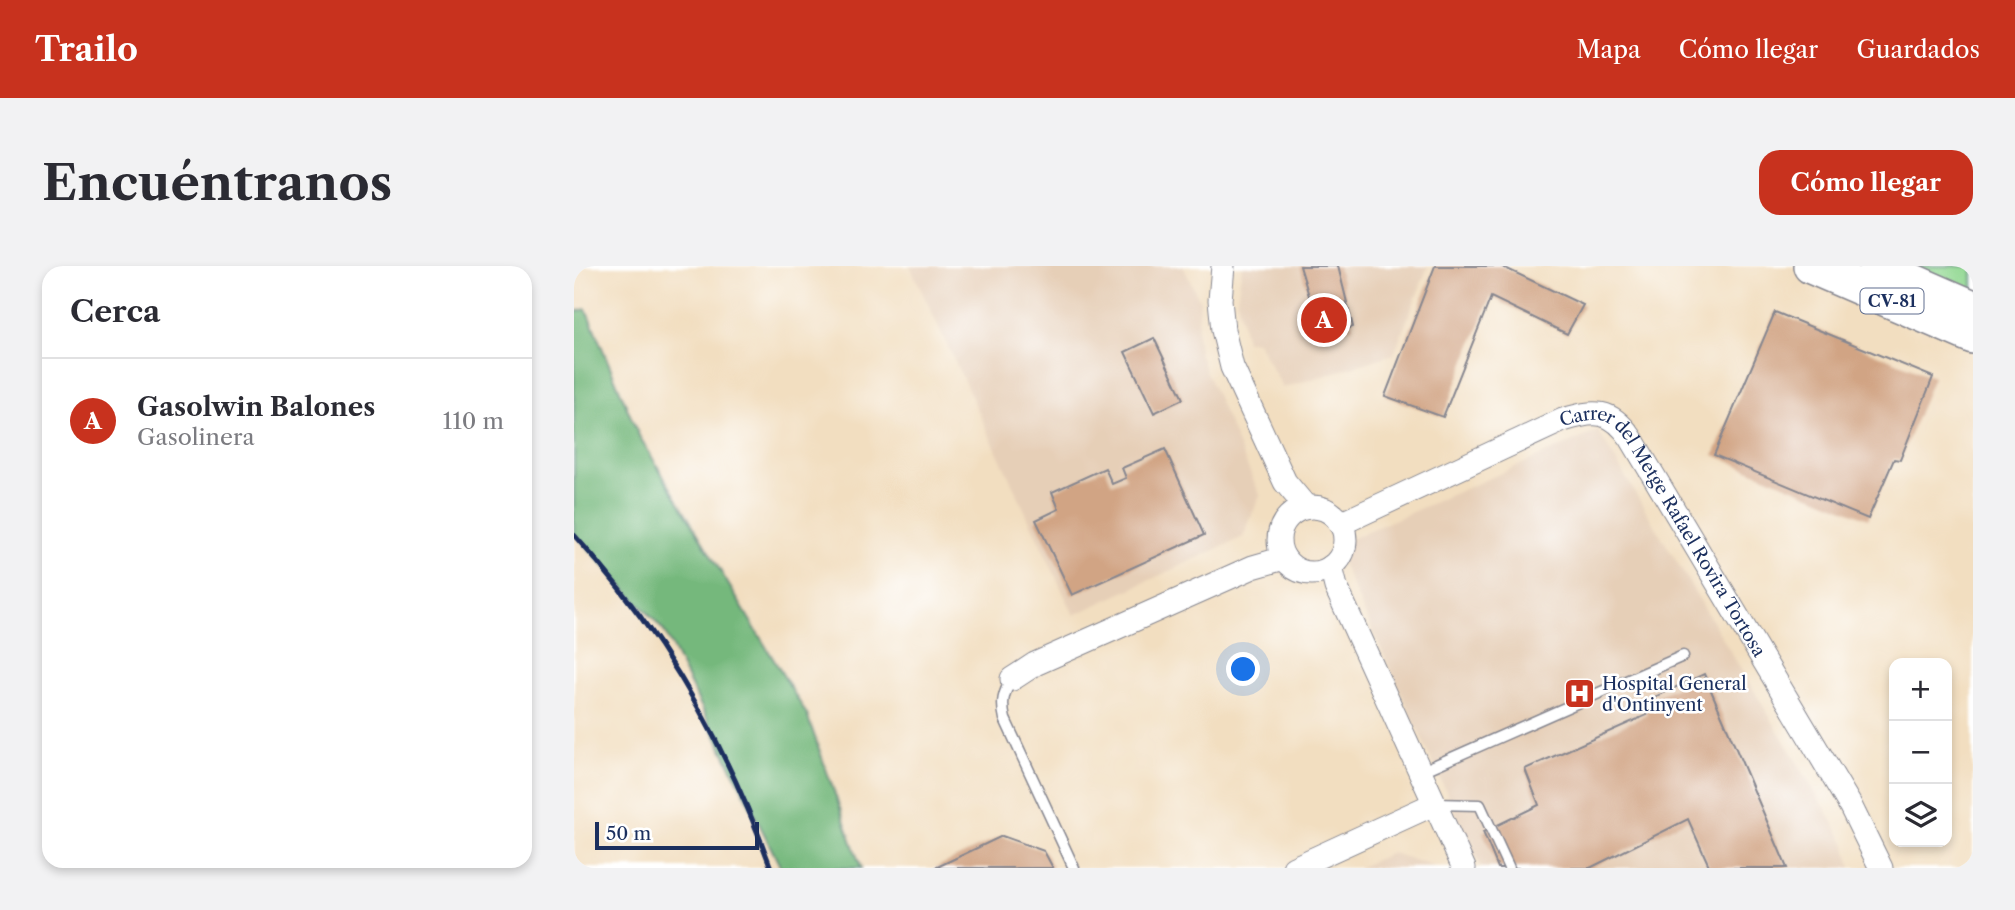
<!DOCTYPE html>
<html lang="es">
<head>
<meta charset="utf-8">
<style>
  body { margin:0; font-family:"Libre Caslon Text",serif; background:#f2f2f3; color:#2b2b33 }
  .controls { position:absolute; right:21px; bottom:21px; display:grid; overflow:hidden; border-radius:14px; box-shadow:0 4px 10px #0003 }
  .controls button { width:63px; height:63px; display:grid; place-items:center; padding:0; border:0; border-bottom:2px solid #e1e1e2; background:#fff; color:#2b2b33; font:35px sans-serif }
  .scale { position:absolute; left:21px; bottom:18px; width:164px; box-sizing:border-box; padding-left:7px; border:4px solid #1b2f5e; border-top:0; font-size:19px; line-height:24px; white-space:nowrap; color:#1b2f5e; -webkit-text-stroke:5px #fff; paint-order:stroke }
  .you { position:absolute; left:670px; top:404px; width:24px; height:24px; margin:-18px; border:5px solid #fff; border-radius:50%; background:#1a73e8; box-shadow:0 0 0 10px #1a73e833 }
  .badge { display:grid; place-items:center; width:46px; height:46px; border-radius:50%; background:#c8321e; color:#fff; font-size:23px; font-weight:700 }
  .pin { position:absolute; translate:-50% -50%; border:4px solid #fff; box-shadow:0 2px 7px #0006 }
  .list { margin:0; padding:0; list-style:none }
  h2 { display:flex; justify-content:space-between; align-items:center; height:91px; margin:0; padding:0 28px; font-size:30px }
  h2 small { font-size:23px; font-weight:400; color:#7c7c81 }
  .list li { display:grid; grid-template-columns:46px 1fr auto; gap:21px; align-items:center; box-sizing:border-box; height:126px; padding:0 28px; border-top:2px solid #e1e1e2 }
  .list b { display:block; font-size:26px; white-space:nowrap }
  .list p { margin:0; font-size:23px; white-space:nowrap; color:#7c7c81 }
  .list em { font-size:23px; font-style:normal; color:#7c7c81 }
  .icon { flex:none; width:38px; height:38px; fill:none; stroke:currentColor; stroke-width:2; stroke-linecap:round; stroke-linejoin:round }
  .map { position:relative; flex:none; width:1399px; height:602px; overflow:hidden; border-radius:21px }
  header { display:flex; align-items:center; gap:42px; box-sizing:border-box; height:98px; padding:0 35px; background:#c8321e; color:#fff }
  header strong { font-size:33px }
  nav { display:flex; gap:38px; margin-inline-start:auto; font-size:24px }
  .intro { display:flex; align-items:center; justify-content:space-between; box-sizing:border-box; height:168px; padding:0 42px }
  h1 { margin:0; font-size:49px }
  .button { padding:18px 32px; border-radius:21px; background:#c8321e; color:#fff; font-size:24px; font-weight:700 }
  main { display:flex; gap:42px; padding:0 42px }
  aside { flex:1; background:#fff; border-radius:21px; box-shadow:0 4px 10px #0003 }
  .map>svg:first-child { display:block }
</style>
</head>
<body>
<header>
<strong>Trailo</strong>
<nav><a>Mapa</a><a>Cómo llegar</a><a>Guardados</a></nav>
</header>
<div class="intro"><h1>Encuéntranos</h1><a class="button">Cómo llegar</a></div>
<main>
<aside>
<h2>Cerca<small></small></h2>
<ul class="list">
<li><span class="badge">A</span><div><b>Gasolwin Balones</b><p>Gasolinera</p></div><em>110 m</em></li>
</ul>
</aside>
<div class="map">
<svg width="1399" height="602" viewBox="0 0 1399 602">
  <rect width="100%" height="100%" fill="#fff"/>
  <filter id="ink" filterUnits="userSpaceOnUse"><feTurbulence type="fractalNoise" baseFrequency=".0143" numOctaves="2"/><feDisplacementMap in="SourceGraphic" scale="14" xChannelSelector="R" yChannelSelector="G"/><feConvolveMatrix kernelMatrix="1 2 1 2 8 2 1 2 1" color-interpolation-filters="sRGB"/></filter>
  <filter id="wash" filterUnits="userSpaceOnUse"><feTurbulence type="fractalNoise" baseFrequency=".00686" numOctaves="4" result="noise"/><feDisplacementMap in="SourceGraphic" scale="28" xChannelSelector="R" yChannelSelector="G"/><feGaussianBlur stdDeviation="1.57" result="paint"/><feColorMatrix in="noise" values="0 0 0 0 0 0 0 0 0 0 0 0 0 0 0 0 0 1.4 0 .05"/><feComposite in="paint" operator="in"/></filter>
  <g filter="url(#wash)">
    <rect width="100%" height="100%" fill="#f2dec0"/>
    <path fill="#e6cfb7" d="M336 0H609L626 35 623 67 625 86 632 106 686 229 669 271 500 349Z
      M668 0H854L820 88 709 122 683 75H672L663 34Z
      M1024 165 1271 576 1277 602H907L760 280Z
      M818 587 861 601V602H783Z"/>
    <path fill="#92d892" stroke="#568478" stroke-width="2" d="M1340 0H1399V26Z"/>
    <path fill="#75b87c" stroke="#48746d" stroke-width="2" d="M12 43 64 168 233 449 287 602H207L90 365 0 267V46Z"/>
    <g id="blocks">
      <path fill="#d1a484" d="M726 0H764L779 61 751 72 745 52 742 53Z
        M861 0H927L1009 39 993 68 917 31 869 151 811 130Z
        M1201 46 1359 111 1326 194 1320 193 1294 253 1140 189Z
        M580 72 609 133 580 147 551 86Z
        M591 183 630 269 498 329 462 254 485 243 478 226 531 202 538 218 552 212 548 202Z
        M1130 408 1213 602H1136L1114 553 1016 602H924L909 566 965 539 951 503 1073 449 1070 436Z
        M428 570 470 585 479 602H361Z"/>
    </g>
  </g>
  <g filter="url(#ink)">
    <use href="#blocks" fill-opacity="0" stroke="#86868f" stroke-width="2"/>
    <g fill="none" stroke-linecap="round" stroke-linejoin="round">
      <defs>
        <path id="lane" d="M438 413C429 427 427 437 431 453L500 602
          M846 506 1109 390
          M860 538 906 539 935 602"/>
        <g id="street">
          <path d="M649 0 646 34 649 64 658 101 711 216 732 241"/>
          <circle cx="738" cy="274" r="33"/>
          <path id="s1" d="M766 258 989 154C1021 144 1037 143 1057 172L1276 539 1307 602"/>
          <path d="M757 301 762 321 890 602"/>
          <path d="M438 413 461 398 679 301 710 292"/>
          <path d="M720 602 860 538"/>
        </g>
        <path id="primary" d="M1237 0 1399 70
          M1303 0 1399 42"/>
      </defs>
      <use href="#lane" stroke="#86868f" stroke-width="13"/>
      <use href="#street" stroke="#86868f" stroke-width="25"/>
      <use href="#primary" stroke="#86868f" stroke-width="38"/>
      <use href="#lane" stroke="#fff" stroke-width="10"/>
      <use href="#street" stroke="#fff" stroke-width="23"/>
      <use href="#primary" stroke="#fff" stroke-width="35"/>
      <path stroke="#1b2f5e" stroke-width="5" d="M0 269C88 365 153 480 197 602"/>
    </g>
  </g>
  <defs>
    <symbol id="hospital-square" viewBox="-11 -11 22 22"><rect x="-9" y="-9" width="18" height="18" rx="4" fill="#c8321e" stroke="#fff"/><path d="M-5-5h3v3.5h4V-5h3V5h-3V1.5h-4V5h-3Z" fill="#fff"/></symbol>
  </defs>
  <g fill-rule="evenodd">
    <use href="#hospital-square" x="988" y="410" width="35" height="35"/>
  </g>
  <g text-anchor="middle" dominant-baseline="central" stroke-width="5" stroke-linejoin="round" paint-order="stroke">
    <rect fill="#fff" stroke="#5f6d8e" stroke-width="2" x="1286.5" y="22.5" width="63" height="25" rx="5"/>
    <g font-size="16" font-weight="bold" fill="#1b2f5e">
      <text x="1318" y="35">CV-81</text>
    </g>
    <g font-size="18" fill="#1b2f5e" stroke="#fff">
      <text stroke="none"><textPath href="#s1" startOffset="410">Carrer del Metge Rafael Rovira Tortosa</textPath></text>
    </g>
    <g font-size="18" fill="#1b2f5e" stroke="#fff" text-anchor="start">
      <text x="1028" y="418">Hospital General<tspan x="1028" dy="21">d'Ontinyent</tspan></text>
    </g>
  </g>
</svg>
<div class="controls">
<button>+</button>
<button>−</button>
<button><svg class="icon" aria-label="layers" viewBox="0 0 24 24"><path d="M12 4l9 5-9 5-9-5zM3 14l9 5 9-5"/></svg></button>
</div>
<div class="scale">50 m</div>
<div class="you"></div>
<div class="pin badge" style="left:750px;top:54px">A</div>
</div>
</main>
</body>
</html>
